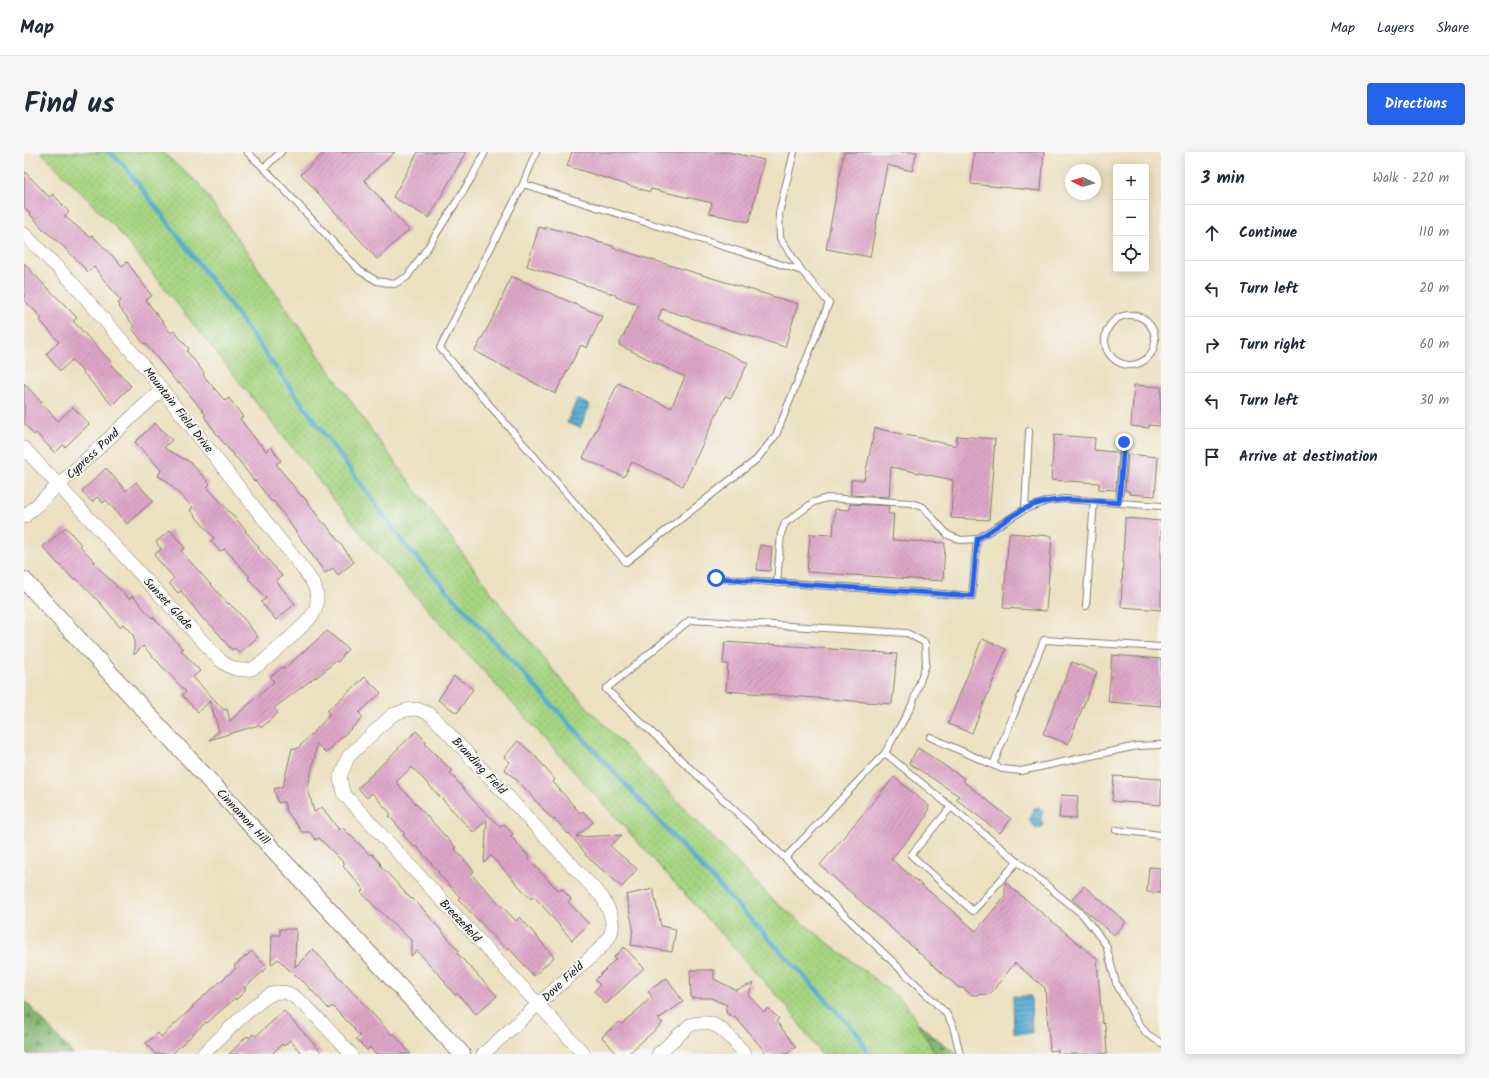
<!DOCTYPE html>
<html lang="en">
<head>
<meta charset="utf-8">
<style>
  body { margin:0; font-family:Kalam,sans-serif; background:#f6f6f7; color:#1f2937 }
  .controls { position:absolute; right:12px; top:12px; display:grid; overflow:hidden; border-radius:4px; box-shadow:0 2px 10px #0003 }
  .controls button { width:36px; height:36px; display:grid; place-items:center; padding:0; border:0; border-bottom:1px solid #e0e1e3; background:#fff; color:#1f2937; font:20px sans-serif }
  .compass { position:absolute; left:1041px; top:12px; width:36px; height:36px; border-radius:50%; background:#fff; box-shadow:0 2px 10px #0003; rotate:276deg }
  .stop { position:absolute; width:12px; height:12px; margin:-9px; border:3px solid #2563eb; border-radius:50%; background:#fff }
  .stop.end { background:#2563eb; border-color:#fff; box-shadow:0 1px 4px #0008 }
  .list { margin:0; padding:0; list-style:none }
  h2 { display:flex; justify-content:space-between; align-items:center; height:52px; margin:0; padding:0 16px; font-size:17px }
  h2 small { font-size:13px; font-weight:400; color:#747a83 }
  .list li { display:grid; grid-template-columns:26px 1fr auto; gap:12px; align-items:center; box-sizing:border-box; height:56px; padding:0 16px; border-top:1px solid #e0e1e3 }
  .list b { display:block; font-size:15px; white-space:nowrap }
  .list em { font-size:13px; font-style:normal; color:#747a83 }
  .icon { flex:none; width:22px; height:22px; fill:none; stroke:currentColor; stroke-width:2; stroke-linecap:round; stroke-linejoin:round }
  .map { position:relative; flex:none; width:1137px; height:902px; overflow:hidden; border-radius:4px }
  header { display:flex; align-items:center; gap:24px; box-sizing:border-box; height:56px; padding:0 20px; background:#fff; border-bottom:1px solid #e0e1e3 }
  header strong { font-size:19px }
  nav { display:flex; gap:22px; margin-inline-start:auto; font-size:14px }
  .intro { display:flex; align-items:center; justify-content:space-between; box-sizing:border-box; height:96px; padding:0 24px }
  h1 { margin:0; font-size:28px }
  .button { padding:10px 18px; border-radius:4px; background:#2563eb; color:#fff; font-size:14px; font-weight:700 }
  main { display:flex; gap:24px; padding:0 24px }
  aside { flex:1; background:#fff; border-radius:4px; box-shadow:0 2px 10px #0003 }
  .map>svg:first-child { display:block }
</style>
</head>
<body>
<header>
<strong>Map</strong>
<nav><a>Map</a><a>Layers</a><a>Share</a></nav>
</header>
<div class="intro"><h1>Find us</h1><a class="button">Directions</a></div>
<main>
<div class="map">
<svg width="1137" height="902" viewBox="0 0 1137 902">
  <defs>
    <pattern id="grass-dots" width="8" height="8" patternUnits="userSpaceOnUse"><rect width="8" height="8" fill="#a6d481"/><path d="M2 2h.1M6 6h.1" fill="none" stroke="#8eb56f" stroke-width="1.8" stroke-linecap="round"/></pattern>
    <pattern id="forest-firs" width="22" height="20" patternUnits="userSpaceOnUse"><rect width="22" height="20" fill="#84b66f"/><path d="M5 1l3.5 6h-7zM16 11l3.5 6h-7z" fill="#6b935a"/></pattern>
    <pattern id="water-rules" width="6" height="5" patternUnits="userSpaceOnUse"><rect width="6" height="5" fill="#54abd1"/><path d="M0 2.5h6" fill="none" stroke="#458aa9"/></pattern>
    <pattern id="building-hatch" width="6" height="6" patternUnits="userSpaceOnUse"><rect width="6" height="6" fill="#dda6c7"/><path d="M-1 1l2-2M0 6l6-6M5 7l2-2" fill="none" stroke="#bd8eaa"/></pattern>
  </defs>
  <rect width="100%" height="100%" fill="#f6f6f2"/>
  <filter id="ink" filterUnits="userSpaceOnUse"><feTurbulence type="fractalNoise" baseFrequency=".025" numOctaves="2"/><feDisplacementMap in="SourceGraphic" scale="8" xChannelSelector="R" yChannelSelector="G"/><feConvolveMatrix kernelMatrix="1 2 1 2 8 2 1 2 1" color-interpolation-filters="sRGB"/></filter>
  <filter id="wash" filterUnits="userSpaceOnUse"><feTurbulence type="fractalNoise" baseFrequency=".012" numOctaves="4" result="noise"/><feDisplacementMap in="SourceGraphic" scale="16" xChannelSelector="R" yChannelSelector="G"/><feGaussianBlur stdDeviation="0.9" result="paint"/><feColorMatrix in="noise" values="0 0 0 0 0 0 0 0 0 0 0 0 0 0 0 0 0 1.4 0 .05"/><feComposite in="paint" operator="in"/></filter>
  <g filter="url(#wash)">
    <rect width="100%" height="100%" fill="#ebe0bf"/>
    <path fill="url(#grass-dots)" stroke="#61784e" d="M17 0H138L176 33 345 275 478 455 538 529 748 747 881 851 912 902H797L764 856 356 405 93 77Z"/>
    <path fill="url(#forest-firs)" stroke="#506946" d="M0 848 49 902H0Z
      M892 869 914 888 934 902H912Z"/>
    <path fill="url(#water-rules)" stroke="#386476" d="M553 247 566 253 556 276 543 271Z
      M1014 655 1017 657 1019 659 1017 667 1019 673 1016 677 1011 675 1005 669 1009 657Z
      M989 844H1007L1008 881H990Z"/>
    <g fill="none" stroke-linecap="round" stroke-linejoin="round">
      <path stroke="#54abd1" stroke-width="4.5" d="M85 0 100 13 198 142 383 395 658 694 835 883 844 902"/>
    </g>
    <g id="blocks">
      <path fill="url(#building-hatch)" d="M301 0H371L340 28 385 78 353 107 277 22Z
        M394 0H442L405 66 369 45Z
        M548 0H704L740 8 725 70 685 61 688 51 627 37 626 40 543 14Z
        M820 0H893L888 19 863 13 846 105 802 97Z
        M950 0H1020L1017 39 947 32Z
        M0 19 25 45 29 42 45 60 40 64 66 85 68 83 98 114 103 110 128 144 122 148 147 181 150 179 165 197 163 199 180 221 179 223 201 249 205 246 219 265 216 267 236 293 237 292 242 299 247 295 257 309 252 312 278 345 279 344 299 371H301L330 410 314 423 309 416 301 421 250 349 248 350 231 328 230 329 213 306H212L194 284 180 264 182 263 156 231 154 232 121 191 120 192 108 176 110 174 95 155 96 154 94 151 97 149 70 115 64 120 41 96 18 76 0 55Z
        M515 75 522 77V75L550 82 573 89V90L589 94V96L774 152 761 195 638 157 634 168 724 211 707 246 701 244 659 334 608 310 600 325 559 306 594 231 647 256 661 225 595 193 615 152 592 145V143L503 114Z
        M0 111 22 135 41 153 53 166 49 169 89 212 87 213 107 234 88 253 48 208 36 219 22 202 35 190 16 168 18 166 0 148Z
        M487 124 578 164 563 196 557 193 531 242 451 199 474 156Z
        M0 231 34 269 49 255 65 272 41 295 39 293 31 301 12 281 10 283 0 271Z
        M1110 233 1137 235V274L1125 273V276L1107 274Z
        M131 271 148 288 140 296 166 310 186 332 183 335 222 378 221 379 235 395 234 396 258 424 252 429 271 452 252 468 237 450 242 446 224 426 226 425 201 397 196 399 187 389 190 386 166 358 169 356 143 329 134 324 137 318 111 290Z
        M851 276 932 294 933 284 971 287 965 368 927 366 929 328 867 315 865 345 827 343V328H840Z
        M1030 283 1071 286 1070 298 1091 300V301L1095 302 1092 338 1075 337V331L1027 328Z
        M1104 302 1134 305 1131 344 1105 342V339L1101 338Z
        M82 316 102 339 112 330 129 349 103 372 82 348 79 351 73 345 68 350 58 339Z
        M826 352 865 354 864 362H870L868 388 921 391 919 429 783 420 786 382 809 383 811 357 826 358Z
        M1101 366 1137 369V458L1097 455Z
        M42 375 57 393 56 394 71 410 70 411 105 447 109 444 128 466 129 465 159 497 157 498 176 519 169 525 200 558 203 557 206 569 250 530 246 525 259 515 260 517 303 479 324 497 314 510 312 509 292 526 291 525 250 556 254 561 237 576 235 573 185 588 195 579 186 549 174 560 158 543 162 540 119 494 110 503V484L99 472 96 475 78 453 52 426 50 428 35 412V413L19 395Z
        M146 378 161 396 157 399 204 452 205 451 216 462 234 485 215 501 211 496 208 498 189 475 178 466 157 439 154 441 145 431 150 426 130 403 137 397 132 390Z
        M985 381 1028 384 1022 459 979 456Z
        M736 393 748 395 746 419 733 418Z
        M958 487 982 497 948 581 924 572Z
        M701 490 743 493V492L873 502 868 552 702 539 704 512H699Z
        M1088 503 1137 507V554L1084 550Z
        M1048 510 1073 520 1044 592 1019 582Z
        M430 524 449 537 433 561 414 548Z
        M341 525 357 541 335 561 339 566 318 585 302 601 293 592 284 636 290 660 298 655 315 678 318 675 346 703 348 702 357 712 356 713 387 747 388 746 398 756 435 799 433 801 473 844 452 862 433 841 431 843 421 831 422 830 393 799 387 804V788L353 756V757L337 740 340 738 319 714 321 712 295 686 292 688 286 680H278L262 658 260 650 254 651 250 637 259 634 268 596 273 597 306 563 303 559Z
        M392 579 403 590 401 592 428 619 426 621 449 648 476 675 480 672 489 682 487 684 506 706 504 707 535 739 538 737 547 747 544 750 565 772 548 788 510 744 507 747 467 704 460 711 463 668 449 680 388 615 372 630 432 696 431 697 450 719 447 722 492 769 496 765 530 805 510 824 484 795 482 797 434 747 436 745 414 721 415 720 392 694 390 695 379 683 381 682 365 664 367 662 348 641 343 646 334 636Z
        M494 589 512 605 531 628 529 630 556 661 559 659 569 670 552 685 598 683 586 694 613 717 598 735 561 703 562 702 545 681 544 682 531 667 529 668 495 630 480 617 486 610 480 605Z
        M894 596 941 627 939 629 987 667 976 681 932 647 935 644 885 611Z
        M1090 624 1137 627V653L1088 649Z
        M870 625 905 654 902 666 867 707 952 779 981 744V730L1073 807 1078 871 1081 872 1083 902H1034V898L1026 899 1021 836 991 811 966 842 948 843 939 836H935L796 713Z
        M1037 643 1054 644 1052 667 1035 666Z
        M1125 715 1137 716V741L1123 740Z
        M1060 734 1102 770 1090 783 1048 747Z
        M629 737 637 774 652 777 648 800 607 793 609 776 602 743Z
        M256 777H272L271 815 289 797 368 883 370 882 387 902H351L346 895 343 898 332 887 336 884 330 878 331 877 308 854 305 857 279 829 278 830 271 822V824L254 807 247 813 248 783H256Z
        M600 795 620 816 582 852 570 839 576 833 571 828 592 807 590 805Z
        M228 799 243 816 220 836 222 838 212 848 211 846 183 871 182 870 148 902H131L122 891 134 881 137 885 169 855 168 854 212 816 210 814Z
        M666 818H690V827L712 838 730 831 724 843 740 860 744 856 755 867 752 869 772 895 763 902H743L713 867 702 861 703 858 701 857 703 853 687 846H667Z
        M643 826 659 850 634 867 639 871 604 902H593L578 885 595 870 598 872 628 845 624 839Z
        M260 859 299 902H278L266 888 260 894 258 892 248 902H205L223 884 225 886 229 882 232 884Z"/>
    </g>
  </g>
  <g filter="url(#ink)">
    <use href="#blocks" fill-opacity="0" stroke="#847e6e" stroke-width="1"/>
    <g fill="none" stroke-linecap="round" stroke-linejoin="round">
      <defs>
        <path id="service" d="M223 0 240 16 336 119 353 129 370 132 383 125 404 95 447 27 461 0
          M512 0 499 32 416 196 602 410 733 307 752 283 805 151 778 119 756 86 755 61 770 0
          M240 16 257 0
          M499 32 778 119
          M1081 188a25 25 0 1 1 50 0a25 25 0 1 1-50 0Z
          M1095 351 1100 290
          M1001 357 1005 279
          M692 426 948 444 953 387
          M753 431 757 382 761 371 790 350 803 346 887 351 899 355 924 383 937 388 953 387 1001 357 1024 349 1041 347 1137 354
          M1062 454 1070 349
          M906 585 978 617 997 619 1113 594 1137 593
          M969 613 1020 488 1137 495
          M927 655 887 703 949 759 993 710
          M1092 678 1137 683
          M761 706 582 537 666 468 883 481 901 491 902 512 888 553 861 601
          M936 902 929 874 922 861 761 706 861 601 1059 763 1082 793 1092 831 1112 867 1123 882 1137 891"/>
        <path id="minor" d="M0 82 47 129 114 207 279 417C286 426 294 436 293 447 293 452 292 458 289 462 284 470 235 516 227 517 215 520 206 516 196 508L0 296
          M0 365 137 238
          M179 902C194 889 237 842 254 840 257 840 261 840 263 841 279 846 314 889 327 902
          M459 902C489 875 520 847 550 820 561 809 577 799 585 785 593 773 585 757 578 745L410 566 406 562 393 557 382 558 368 563 324 605 316 625 319 641 560 902
          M634 902 666 873C693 864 705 884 721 902"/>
        <path id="tertiary" d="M0 428 438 902"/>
      </defs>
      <use href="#service" stroke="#847e6e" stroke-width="8"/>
      <use href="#minor" stroke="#847e6e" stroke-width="14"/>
      <use href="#tertiary" stroke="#847e6e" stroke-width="18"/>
      <use href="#service" stroke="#fff" stroke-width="6"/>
      <use href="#minor" stroke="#fff" stroke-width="13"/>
      <use href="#tertiary" stroke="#fff" stroke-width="16"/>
    </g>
  </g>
  <g fill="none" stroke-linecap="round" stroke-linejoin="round" filter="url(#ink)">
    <path stroke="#2563eb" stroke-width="5" d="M692 426 948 444 953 387C969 378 985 365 1000 357 1030 342 1064 349 1095 351L1100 290"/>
  </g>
  <g text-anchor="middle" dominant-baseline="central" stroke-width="4" stroke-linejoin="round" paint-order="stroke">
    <g font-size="12" fill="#1c1c1c" stroke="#f6f6f2">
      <text transform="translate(154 258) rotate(52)">Mountain Field Drive</text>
      <text transform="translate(69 302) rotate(-43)">Cypress Pond</text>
      <text transform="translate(144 452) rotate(47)">Sunset Glade</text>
      <text transform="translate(455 614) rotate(47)">Branding Field</text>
      <text transform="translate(219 665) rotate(47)">Cinnamon Hill</text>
      <text transform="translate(436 769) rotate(47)">Breezefield</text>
      <text transform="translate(539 830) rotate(-43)">Dove Field</text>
    </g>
  </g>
</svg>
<div class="controls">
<button>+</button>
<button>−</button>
<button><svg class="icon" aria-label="locate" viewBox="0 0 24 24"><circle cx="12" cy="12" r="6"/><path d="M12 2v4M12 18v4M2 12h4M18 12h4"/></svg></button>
</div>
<svg class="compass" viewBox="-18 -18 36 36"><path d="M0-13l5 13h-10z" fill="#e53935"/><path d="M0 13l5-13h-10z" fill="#747a83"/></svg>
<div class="stop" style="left:692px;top:426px"></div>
<div class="stop end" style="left:1100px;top:290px"></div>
</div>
<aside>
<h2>3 min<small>Walk · 220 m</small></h2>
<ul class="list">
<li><svg class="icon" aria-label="ahead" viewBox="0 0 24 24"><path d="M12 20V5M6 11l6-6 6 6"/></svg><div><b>Continue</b></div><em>110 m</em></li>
<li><svg class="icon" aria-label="left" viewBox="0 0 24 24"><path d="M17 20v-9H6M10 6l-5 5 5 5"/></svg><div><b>Turn left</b></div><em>20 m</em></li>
<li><svg class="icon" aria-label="right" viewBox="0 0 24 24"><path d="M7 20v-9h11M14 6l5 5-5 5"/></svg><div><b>Turn right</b></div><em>60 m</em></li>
<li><svg class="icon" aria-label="left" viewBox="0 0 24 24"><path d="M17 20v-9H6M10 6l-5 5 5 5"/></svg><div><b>Turn left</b></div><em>30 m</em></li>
<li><svg class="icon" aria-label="arrive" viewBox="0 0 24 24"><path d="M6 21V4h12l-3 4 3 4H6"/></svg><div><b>Arrive at destination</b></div></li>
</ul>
</aside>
</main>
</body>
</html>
